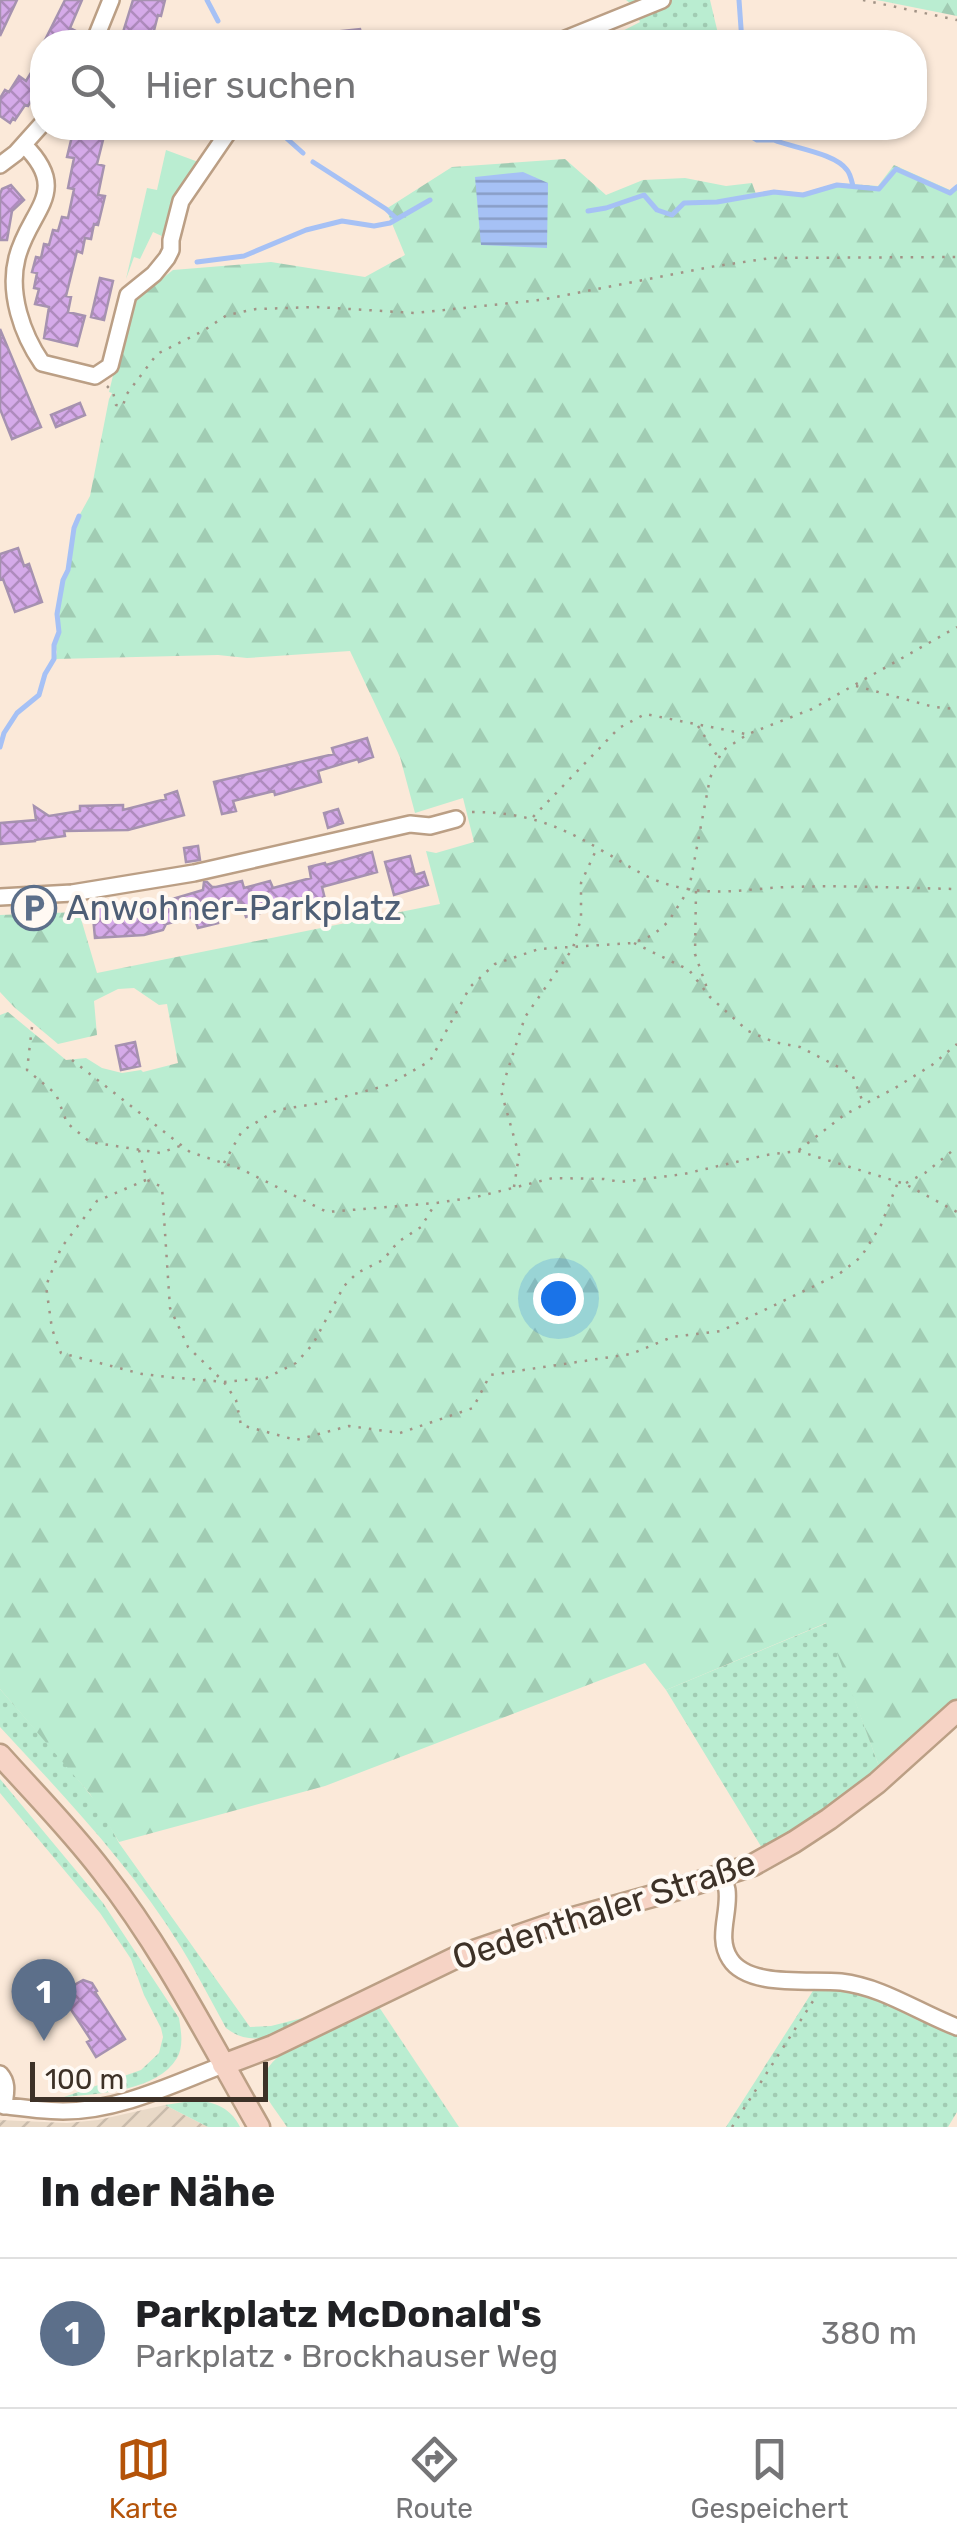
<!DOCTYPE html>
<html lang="de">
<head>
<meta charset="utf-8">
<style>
  body { margin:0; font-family:Rubik,sans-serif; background:#f6f6f6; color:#202124 }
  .scale { position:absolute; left:30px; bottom:25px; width:238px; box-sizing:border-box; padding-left:10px; border:5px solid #3d3127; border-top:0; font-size:28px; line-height:35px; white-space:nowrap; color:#3d3127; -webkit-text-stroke:8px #fff9f3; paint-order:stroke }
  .you { position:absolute; left:558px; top:1298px; width:35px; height:35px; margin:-25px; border:8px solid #fff; border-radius:50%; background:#1a73e8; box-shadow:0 0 0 15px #1a73e833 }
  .badge { display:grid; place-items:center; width:65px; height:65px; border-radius:50%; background:#b45309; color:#fff; font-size:32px; font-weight:700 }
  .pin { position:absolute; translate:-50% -82px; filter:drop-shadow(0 2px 5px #0008) }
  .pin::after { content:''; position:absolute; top:52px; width:35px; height:30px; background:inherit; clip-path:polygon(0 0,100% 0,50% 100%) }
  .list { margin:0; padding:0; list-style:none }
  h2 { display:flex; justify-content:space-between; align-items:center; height:130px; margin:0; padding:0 40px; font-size:42px }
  h2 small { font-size:32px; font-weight:400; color:#757577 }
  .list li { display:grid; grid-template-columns:65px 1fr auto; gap:30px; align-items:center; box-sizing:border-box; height:150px; padding:0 40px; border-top:2px solid #e0e0e0 }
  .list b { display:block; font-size:38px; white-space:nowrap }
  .list p { margin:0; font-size:32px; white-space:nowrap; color:#757577 }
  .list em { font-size:32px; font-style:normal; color:#757577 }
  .icon { flex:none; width:55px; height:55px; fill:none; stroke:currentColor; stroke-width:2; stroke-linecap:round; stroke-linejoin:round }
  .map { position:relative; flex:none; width:957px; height:2127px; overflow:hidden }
  .search { position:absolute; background:#fff; box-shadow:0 2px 8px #0004; left:30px; right:30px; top:30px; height:110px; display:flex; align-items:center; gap:25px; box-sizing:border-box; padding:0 35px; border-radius:40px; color:#757577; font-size:38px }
  .sheet { height:280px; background:#fff }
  nav { display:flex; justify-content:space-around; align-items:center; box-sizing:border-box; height:140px; border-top:2px solid #e0e0e0; background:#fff; font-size:28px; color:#757577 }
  nav a { display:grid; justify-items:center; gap:5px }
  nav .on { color:#b45309 }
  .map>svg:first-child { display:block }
</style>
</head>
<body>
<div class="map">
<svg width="957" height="2127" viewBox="0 0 957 2127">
  <defs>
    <pattern id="industrial-furrows" width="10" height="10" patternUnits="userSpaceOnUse" patternTransform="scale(2.5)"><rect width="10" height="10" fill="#e9d9c7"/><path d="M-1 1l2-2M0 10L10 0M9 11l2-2" fill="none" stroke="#c9bbab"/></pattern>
    <pattern id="grass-dots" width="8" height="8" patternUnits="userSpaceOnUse" patternTransform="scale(2.5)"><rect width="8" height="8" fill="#baedd1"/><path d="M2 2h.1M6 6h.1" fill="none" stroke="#a1ccb3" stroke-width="1.8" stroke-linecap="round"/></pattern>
    <pattern id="forest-firs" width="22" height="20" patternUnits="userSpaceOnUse" patternTransform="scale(2.5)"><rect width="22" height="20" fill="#baedd1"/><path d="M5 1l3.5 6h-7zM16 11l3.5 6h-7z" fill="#a1ccb3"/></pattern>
    <pattern id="water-rules" width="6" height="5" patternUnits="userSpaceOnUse" patternTransform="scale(2.5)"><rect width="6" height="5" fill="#a6c1f5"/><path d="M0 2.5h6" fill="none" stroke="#889dc6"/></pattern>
    <pattern id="building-cross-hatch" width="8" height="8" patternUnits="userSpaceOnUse" patternTransform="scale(2.5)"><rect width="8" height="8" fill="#d5aae9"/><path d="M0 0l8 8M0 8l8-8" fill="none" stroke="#ae8bbd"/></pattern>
  </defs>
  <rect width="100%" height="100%" fill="#fbe9d9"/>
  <path fill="url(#industrial-furrows)" d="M165 2105 208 2127H0V2120L67 2123 98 2120Z"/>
  <path fill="url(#grass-dots)" d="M626 0H710L720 42H601L640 22 637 16 643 13Z
    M827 1623 880 1769C843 1799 806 1827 762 1848L666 1690Z
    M0 1689 68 1767 100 1807 119 1843 250 2027 271 2026 322 2013C292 2027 257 2053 226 2028 211 2001 197 1973 181 1947 131 1866 64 1796 0 1727Z
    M0 1779 103 1903 179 2018C181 2031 184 2046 177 2058 158 2091 98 2094 64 2097L141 2070 159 2053 163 2037 161 2028 144 1995 131 1959 100 1913 0 1793Z
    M816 1986 856 1989 957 2032V2112L948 2127H726Z
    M379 2007 459 2127H287C281 2117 264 2097 263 2087 257 2049 351 2019 379 2007Z
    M197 2100C216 2103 231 2108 240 2127H208L165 2105Z"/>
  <path fill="url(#forest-firs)" d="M876 0H957V16L882 1Z
    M565 159 606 195 643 180 685 178 726 186 752 183 756 194 774 190 803 193 837 183 878 186 894 165 950 190 957 184V1700L880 1769 826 1623 666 1690 645 1663 325 1786 119 1842 90 1794 0 1689V1015L8 1012 66 1060 86 1058 102 1068 122 1073 141 1070 143 1072 178 1063 167 1004 159 1005 134 988 118 989 94 1001 97 1035 58 1044 14 1007 0 992V915L79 912 97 973 440 904 426 851 436 853 474 842 463 798 415 813 400 757 350 651 247 658 218 655 55 659 57 652 55 646 60 633 58 614 64 580 69 571 73 537 79 516 90 496 109 399 112 393 109 392 131 302H133L173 270 271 262 365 277 405 255 386 209 452 167Z"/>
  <path fill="#baedd1" d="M166 150 201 163 164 237 153 232 140 259 134 257 126 279 147 188 157 190Z"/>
  <path fill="url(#water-rules)" d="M523 172 548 183 547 248 481 245 475 177Z"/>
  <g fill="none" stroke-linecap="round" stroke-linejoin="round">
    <path stroke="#a6c1f5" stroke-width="5" d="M207 0 218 21
      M739 0 742 42
      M275 128 303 153
      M737 128 757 140H774
      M767 128 774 140C793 148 835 153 847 170 850 173 852 182 853 186
      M313 162 386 209 397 219
      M588 211 606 208 644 195 657 210 672 215 684 203 717 202 774 192 803 195 837 185 879 189 896 169 950 193 957 187
      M197 262 244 256 306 230 342 221 374 226 390 223 430 200
      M0 747 4 733 17 713 39 695 45 674 54 659V645L59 632 57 614 63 580 68 570 74 528 79 516"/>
  </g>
  <path fill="url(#building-cross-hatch)" stroke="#a692b0" stroke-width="2.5" d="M0 0H17L0 36Z
    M65 0H82L70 28 76 31 70 42H44Z
    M133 0H165L161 16 158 15 151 42H120Z
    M360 29 363 42H343L341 31Z
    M42 55V83L28 106 25 105 15 120 13 118 10 123 0 116V98L5 90 9 92 19 76 26 81Z
    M74 128H106L97 164 104 166 98 195 105 196 98 225 94 224 91 239 85 238 82 253 77 251 66 296 71 297 68 312 85 316 77 346 44 338 49 307 35 304 39 289 34 288 37 273 32 272 36 257 41 258 44 244 49 245 53 230 58 231 62 217 68 218 74 189 68 188 74 158 67 157Z
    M11 185 24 200 12 211 7 240H0V194L2 189Z
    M100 278 113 281 104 320 91 317Z
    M0 329 41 427 12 439 0 409Z
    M80 403 85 415 56 427 51 415Z
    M18 548 24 566 29 564 42 602 15 612 3 579 0 580V554Z
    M367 738 373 757 359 762 358 759 318 771 321 782 275 795 274 791 233 801 236 811 222 814 214 782 334 754 332 748Z
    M177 791 184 815 128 830 64 831 65 836 35 840V841L0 844V823L36 820 34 806 49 816 80 811V806L123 805V810L166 799 165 795Z
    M338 809 343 823 328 828 324 813Z
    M198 846 200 860 186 862 184 848Z
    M372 852 377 872 322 887 325 899 293 907V904L246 917 241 902 214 910 218 923 198 928 194 917 166 924 163 930 144 935 95 938 92 906 94 905 114 902 115 916 203 890 204 882H207L212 887H216L242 881 244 888 270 881 273 888 311 878 309 867 325 863 326 865Z
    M410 856 415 875 424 872 428 885 394 895 385 862Z
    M135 1042 140 1066 121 1070 116 1046Z
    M83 1980 92 1983 97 1991 95 1992 125 2039 96 2057 87 2042 91 2040 60 1993Z"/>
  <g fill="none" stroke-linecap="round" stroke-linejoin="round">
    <defs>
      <path id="street" d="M94 42 111 0
        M558 42 662 0
        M24 145C72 192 29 210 17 258 8 293 22 334 42 363L95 376 110 366 128 295 154 274 167 258 171 250V240L181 201 231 128
        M0 165 16 153 42 124
        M0 897 72 893 194 873 410 824 430 826 456 819
        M722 1875C724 1880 726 1885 727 1890 730 1913 716 1938 730 1959 748 1988 810 1979 841 1982 883 1987 918 2012 957 2027
        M0 2074C9 2084 5 2094 4 2106
        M0 2105C21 2108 43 2111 63 2111 119 2111 173 2084 223 2065"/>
      <path id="secondary" d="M0 1755C34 1793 71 1830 102 1871 164 1950 209 2040 259 2127
        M223 2065 273 2046 459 1956 555 1923 678 1889 753 1865 794 1842 829 1819 877 1783 957 1711"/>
    </defs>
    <use href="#street" stroke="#bb9f85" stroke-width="20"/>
    <use href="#secondary" stroke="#bb9f85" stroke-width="25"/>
    <path stroke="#a29386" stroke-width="2.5" stroke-dasharray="2.5 8" stroke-linecap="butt" d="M863 0 957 20
      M107 386 113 392 116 405 123 406 126 395 157 354 203 331 227 315 256 309 317 307 415 313 540 300 710 267 771 258 957 257
      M856 686 934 707 957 709
      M698 726 718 757
      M472 812C523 812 557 824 601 850 630 866 649 882 683 888 719 896 753 888 789 887 845 885 901 888 957 889
      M533 817 619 728 645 714 746 734
      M696 891 695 954 708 991
      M634 943 689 970 710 997 748 1031 774 1042 800 1047 852 1074 864 1105
      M32 1027 27 1070 56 1094 67 1123 90 1142 160 1153 180 1146
      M72 1060 190 1152 241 1169 327 1212 436 1203 476 1197 553 1178 604 1179 621 1182 684 1174 766 1155 798 1151 905 1184 957 1212
      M139 1150 147 1180 162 1187 170 1308 188 1347 224 1382 236 1400 241 1425 296 1440 349 1426 400 1433 473 1408 490 1375 631 1354 672 1337 721 1331 839 1274 861 1257 881 1225 898 1182
      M799 1150 844 1115 895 1088 932 1065 957 1044
      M224 1163 242 1131 277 1110 321 1103 388 1085 430 1061 470 987 495 964 539 949 633 943 653 935 668 922 689 889 710 778 722 751 748 734 812 709 957 627
      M146 1180 97 1201 61 1248 46 1286 52 1329 61 1353 142 1374 167 1377 224 1382 266 1378 296 1363 313 1344 344 1286 357 1273 383 1260 398 1242 421 1227 435 1204
      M906 1183 925 1173 957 1147
      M514 1187 519 1155 501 1091 525 1017 573 948 581 918V883L597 848
      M732 2127 815 1998"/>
    <use href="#street" stroke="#fff" stroke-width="15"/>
    <use href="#secondary" stroke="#f6d3c5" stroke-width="20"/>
  </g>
  <defs>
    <symbol id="parking-ring" viewBox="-11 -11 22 22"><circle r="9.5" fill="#fff9f3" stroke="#5c6f8a" stroke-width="1.5"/><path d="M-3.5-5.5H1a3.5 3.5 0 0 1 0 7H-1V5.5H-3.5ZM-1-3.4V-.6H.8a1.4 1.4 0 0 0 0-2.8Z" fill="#5c6f8a"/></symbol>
  </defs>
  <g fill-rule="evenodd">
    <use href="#parking-ring" x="9" y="883" width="50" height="50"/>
  </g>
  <g text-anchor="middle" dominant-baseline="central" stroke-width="8" stroke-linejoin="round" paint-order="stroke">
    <g font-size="35" fill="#4e5e75" stroke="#fff9f3" text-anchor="start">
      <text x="66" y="908">Anwohner-Parkplatz</text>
    </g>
    <g font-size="35" fill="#3d3127" stroke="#fff9f3">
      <text transform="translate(604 1910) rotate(-18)">Oedenthaler Straße</text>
    </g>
  </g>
</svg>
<div class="scale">100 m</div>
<div class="you"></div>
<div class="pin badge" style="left:44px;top:2041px;background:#5c6f8a">1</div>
<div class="search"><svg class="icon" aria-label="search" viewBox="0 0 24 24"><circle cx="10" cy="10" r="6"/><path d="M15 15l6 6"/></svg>Hier suchen</div>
</div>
<section class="sheet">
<h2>In der Nähe<small></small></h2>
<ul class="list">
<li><span class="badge" style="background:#5c6f8a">1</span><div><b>Parkplatz McDonald's</b><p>Parkplatz · Brockhauser Weg</p></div><em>380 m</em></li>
</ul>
</section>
<nav>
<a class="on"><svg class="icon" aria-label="map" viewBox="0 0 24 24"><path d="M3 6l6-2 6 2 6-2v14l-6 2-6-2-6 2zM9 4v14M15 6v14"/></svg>Karte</a>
<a><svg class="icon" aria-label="directions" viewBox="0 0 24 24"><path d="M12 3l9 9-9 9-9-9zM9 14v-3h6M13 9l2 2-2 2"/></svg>Route</a>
<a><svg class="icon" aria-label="saved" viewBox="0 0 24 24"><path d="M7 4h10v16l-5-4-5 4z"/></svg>Gespeichert</a>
</nav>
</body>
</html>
